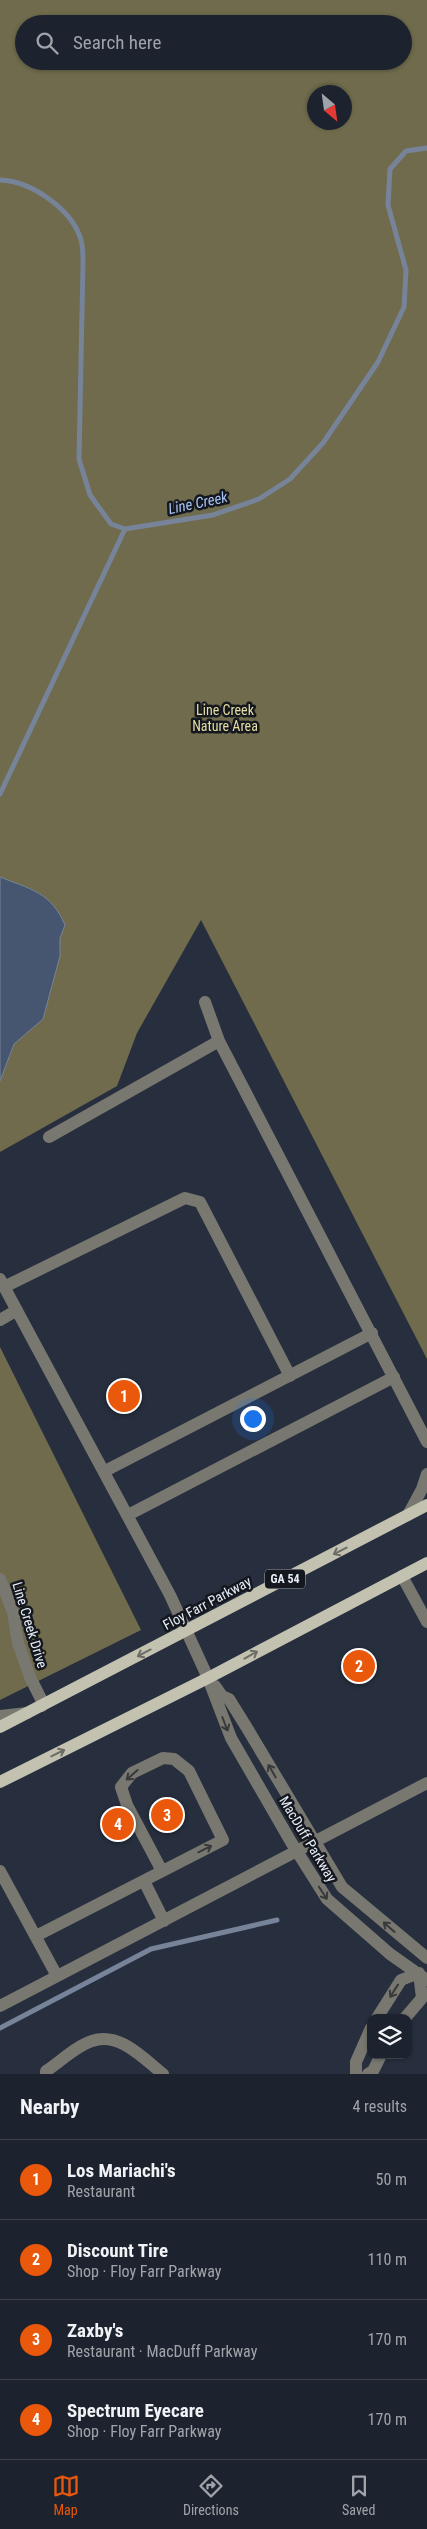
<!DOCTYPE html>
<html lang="en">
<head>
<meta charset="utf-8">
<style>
  body { margin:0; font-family:"Roboto Condensed",sans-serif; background:#2a2f3a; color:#f1f3f6 }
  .controls { position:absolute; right:15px; bottom:15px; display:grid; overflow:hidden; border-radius:10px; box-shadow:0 1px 4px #0004 }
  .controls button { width:45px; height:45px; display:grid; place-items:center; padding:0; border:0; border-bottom:1px solid #3b404a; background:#1d232e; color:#f1f3f6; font:25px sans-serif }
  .compass { position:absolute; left:307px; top:85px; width:45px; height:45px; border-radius:50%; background:#1d232e; box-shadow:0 1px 4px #0004; rotate:151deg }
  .you { position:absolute; left:252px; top:1418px; width:18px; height:18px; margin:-12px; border:4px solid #fff; border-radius:50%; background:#1a73e8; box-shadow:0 0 0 8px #1a73e833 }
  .badge { display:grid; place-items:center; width:32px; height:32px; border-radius:50%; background:#ea580c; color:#fff; font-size:16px; font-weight:700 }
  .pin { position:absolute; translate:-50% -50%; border:2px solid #fff; box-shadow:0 1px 5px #0006 }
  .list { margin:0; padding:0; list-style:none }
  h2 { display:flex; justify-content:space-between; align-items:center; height:65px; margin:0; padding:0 20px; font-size:21px }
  h2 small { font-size:16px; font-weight:400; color:#a0a4aa }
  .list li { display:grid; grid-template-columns:32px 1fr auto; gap:15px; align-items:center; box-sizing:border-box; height:80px; padding:0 20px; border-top:1px solid #3b404a }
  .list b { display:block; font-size:19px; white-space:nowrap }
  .list p { margin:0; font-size:16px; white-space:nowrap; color:#a0a4aa }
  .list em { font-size:16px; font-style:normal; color:#a0a4aa }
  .icon { flex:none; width:28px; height:28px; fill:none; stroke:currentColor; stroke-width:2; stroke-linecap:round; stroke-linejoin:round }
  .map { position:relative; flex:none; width:427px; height:2074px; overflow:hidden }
  .search { position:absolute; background:#1d232e; box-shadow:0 1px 4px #0004; left:15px; right:15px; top:15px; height:55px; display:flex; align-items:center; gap:12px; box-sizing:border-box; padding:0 18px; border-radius:28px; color:#a0a4aa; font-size:19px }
  .sheet { height:385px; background:#1d232e }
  nav { display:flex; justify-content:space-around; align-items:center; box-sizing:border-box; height:70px; border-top:1px solid #3b404a; background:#1d232e; font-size:14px; color:#a0a4aa }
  nav a { display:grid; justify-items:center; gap:2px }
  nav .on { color:#ea580c }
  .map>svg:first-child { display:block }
</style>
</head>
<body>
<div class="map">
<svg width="427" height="2074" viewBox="0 0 427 2074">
  <rect width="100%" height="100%" fill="#272f3e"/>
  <path fill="#6f6b4c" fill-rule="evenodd" d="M0 0H427V1359L201 920 137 1033 117 1086 0 1152ZM24 24H403V61H24ZM314 92H344V122H314Z
    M0 1347 141 1630 0 1700Z"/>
  <path fill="#475670" stroke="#778398" d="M0 877C30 889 51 892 65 925L60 938V956L43 1019 14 1044 0 1081Z"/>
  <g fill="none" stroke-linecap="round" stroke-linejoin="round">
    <path stroke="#778398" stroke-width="5" d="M0 180C31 181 72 209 81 240 83 247 83 256 83 263L79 459 90 495 111 524 125 529 213 515 259 499 290 479 323 443 378 362 404 307 406 270 388 205 390 169 406 151 427 148
      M0 794 125 529
      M0 2028 151 1949 277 1920"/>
    <path stroke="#797870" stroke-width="12" d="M205 1002 219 1041 427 1442
      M49 1137 219 1041
      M0 1279 170 1595 208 1678 231 1738 291 1842 327 1899 390 1954 427 1980
      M4 1287 185 1198 200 1202 290 1376
      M0 1320 17 1310
      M105 1471 372 1333
      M128 1515 394 1377
      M408 1515 422 1489 427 1474
      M402 1576 427 1622
      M0 1579 13 1612 18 1643 30 1677 41 1699 42 1706
      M215 1686 222 1696 229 1699 247 1728 342 1887 427 1958
      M0 1716 27 1713
      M0 1871 57 1976
      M144 1881 164 1921
      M36 1936C98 1904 160 1872 223 1840L189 1771 174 1759 163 1758 132 1773 121 1787 127 1805 162 1871
      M0 2006 427 1783
      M377 2018 401 1980 419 1973
      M405 2018 422 1998 419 1973
      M46 2074V2071C60 2062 76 2046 92 2041 119 2031 144 2059 163 2074
      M356 2074V2062L371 2028
      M368 2074 373 2071 381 2055"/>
    <path stroke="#c3c1b0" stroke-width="12" d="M0 1727 427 1505
      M0 1782 208 1678 427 1563"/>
  </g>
  <defs><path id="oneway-shaft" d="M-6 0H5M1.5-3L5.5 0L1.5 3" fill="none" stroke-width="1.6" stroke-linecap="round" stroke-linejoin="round" transform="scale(1.25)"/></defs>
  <g stroke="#6c6c67">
    <use href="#oneway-shaft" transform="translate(340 1551) rotate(153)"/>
    <use href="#oneway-shaft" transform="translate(144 1653) rotate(152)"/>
    <use href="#oneway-shaft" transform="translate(251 1655) rotate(-29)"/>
    <use href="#oneway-shaft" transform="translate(58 1753) rotate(-26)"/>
  </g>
  <g stroke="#37393b">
    <use href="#oneway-shaft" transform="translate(225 1724) rotate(69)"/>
    <use href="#oneway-shaft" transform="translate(272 1771) rotate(-120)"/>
    <use href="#oneway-shaft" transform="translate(132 1775) rotate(139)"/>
    <use href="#oneway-shaft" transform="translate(205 1849) rotate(-27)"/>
    <use href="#oneway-shaft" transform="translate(323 1893) rotate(57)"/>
    <use href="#oneway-shaft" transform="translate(389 1927) rotate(-139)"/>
    <use href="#oneway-shaft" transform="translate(394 1991) rotate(122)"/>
  </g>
  <g text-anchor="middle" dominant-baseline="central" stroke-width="5" stroke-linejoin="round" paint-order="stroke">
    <rect fill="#14171e" stroke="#a8adb5" stroke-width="1" x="265" y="1569.5" width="40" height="19" rx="4"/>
    <g font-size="12" font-weight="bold" fill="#e7edf6">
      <text x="285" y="1579">GA 54</text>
    </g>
    <g font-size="14" fill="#e6dea3" stroke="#14171e">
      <text x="225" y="710">Line Creek<tspan x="225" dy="16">Nature Area</tspan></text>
    </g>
    <g font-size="14" fill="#e7edf6" stroke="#14171e">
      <text transform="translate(207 1603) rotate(-28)">Floy Farr Parkway</text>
      <text transform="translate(30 1625) rotate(73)">Line Creek Drive</text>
      <text transform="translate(308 1839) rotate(59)">MacDuff Parkway</text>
    </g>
    <g font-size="15" font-style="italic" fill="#a7c4f5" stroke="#14171e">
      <text transform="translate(198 503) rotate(-12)">Line Creek</text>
    </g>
  </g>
</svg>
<div class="controls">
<button><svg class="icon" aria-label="layers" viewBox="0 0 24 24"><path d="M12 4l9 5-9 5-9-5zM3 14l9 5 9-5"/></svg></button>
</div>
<svg class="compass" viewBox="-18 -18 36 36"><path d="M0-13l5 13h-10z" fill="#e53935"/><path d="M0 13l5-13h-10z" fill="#a0a4aa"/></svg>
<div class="you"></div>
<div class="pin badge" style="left:124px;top:1396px">1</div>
<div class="pin badge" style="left:359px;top:1666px">2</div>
<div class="pin badge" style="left:167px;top:1815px">3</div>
<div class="pin badge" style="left:118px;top:1824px">4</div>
<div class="search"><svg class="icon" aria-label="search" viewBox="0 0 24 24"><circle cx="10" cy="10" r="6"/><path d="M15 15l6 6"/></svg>Search here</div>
</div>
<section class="sheet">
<h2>Nearby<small>4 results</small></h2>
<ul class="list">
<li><span class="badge">1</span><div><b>Los Mariachi's</b><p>Restaurant</p></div><em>50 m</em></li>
<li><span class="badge">2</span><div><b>Discount Tire</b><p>Shop · Floy Farr Parkway</p></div><em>110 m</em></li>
<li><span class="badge">3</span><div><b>Zaxby's</b><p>Restaurant · MacDuff Parkway</p></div><em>170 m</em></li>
<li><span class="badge">4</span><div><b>Spectrum Eyecare</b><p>Shop · Floy Farr Parkway</p></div><em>170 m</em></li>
</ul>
</section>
<nav>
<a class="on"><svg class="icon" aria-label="map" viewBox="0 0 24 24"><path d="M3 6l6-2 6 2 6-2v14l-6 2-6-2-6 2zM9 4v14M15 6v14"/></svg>Map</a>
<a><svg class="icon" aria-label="directions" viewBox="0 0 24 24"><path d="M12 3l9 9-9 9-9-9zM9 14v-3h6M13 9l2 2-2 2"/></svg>Directions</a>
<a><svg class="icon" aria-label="saved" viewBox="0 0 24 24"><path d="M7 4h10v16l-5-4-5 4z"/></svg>Saved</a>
</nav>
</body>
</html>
